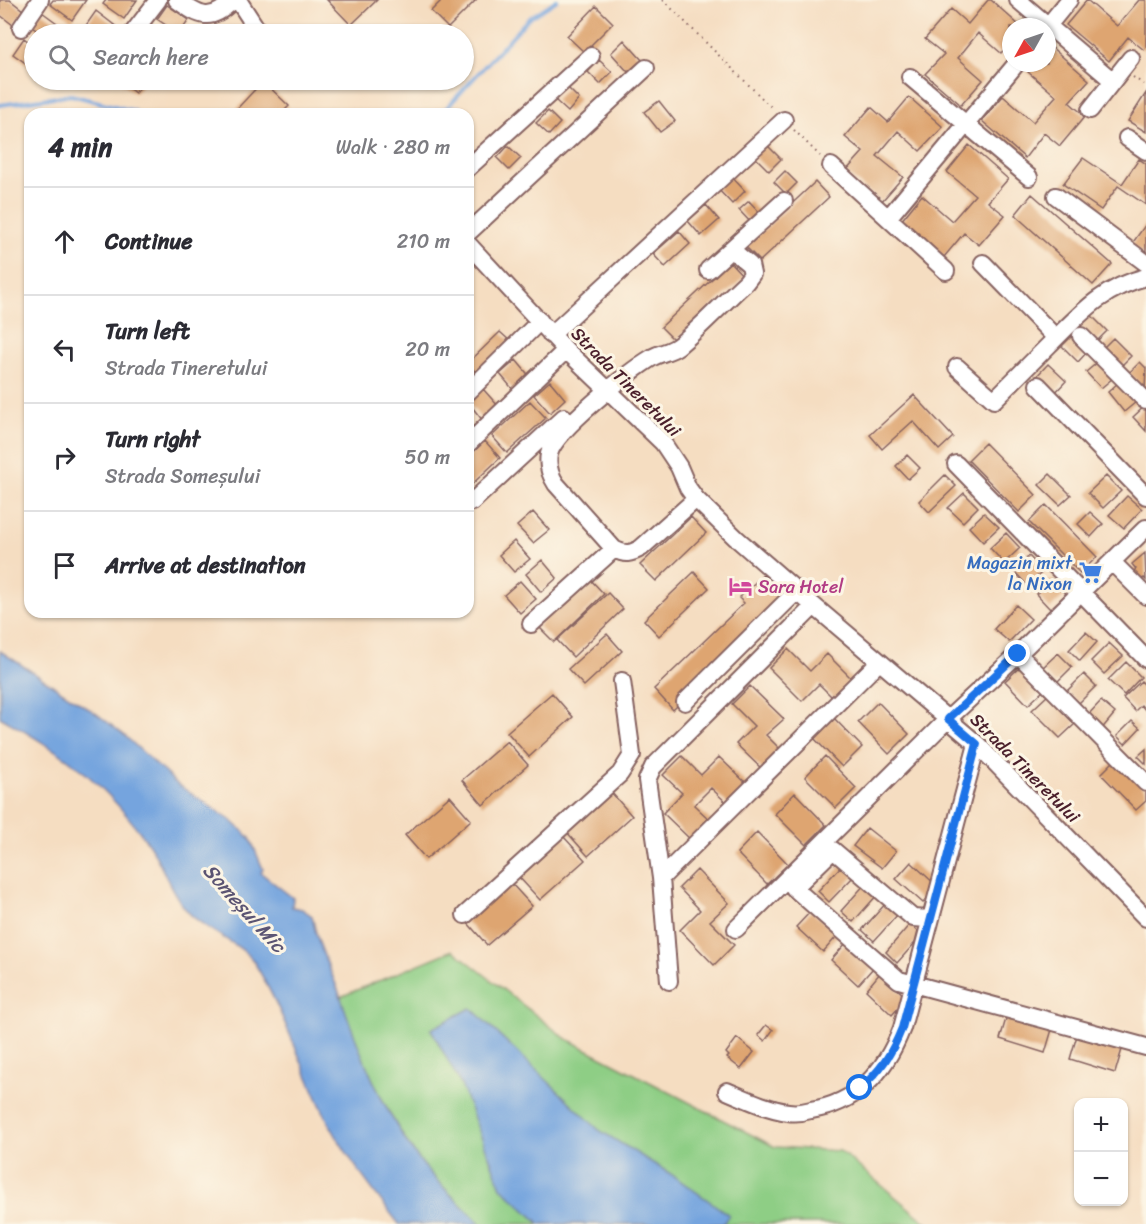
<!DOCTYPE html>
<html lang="en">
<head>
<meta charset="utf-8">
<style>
  body { margin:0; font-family:Sriracha,sans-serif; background:#f7f7f7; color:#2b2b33 }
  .controls { position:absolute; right:18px; bottom:18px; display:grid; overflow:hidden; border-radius:12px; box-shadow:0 2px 4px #0004 }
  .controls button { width:54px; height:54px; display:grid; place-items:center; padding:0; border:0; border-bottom:2px solid #e1e1e2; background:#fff; color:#2b2b33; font:30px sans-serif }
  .compass { position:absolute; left:1002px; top:18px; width:54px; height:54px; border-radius:50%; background:#fff; box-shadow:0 2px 4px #0004; rotate:230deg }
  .stop { position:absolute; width:18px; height:18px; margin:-14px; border:4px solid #1a73e8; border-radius:50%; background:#fff }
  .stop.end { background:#1a73e8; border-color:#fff; box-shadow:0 2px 6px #0008 }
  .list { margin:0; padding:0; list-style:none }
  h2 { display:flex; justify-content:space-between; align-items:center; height:78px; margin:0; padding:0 24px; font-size:26px }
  h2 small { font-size:20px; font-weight:400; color:#7c7c81 }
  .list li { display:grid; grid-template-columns:39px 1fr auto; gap:18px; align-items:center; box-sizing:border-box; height:108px; padding:0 24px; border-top:2px solid #e1e1e2 }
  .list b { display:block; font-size:22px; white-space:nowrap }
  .list p { margin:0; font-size:20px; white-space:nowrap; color:#7c7c81 }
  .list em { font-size:20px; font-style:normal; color:#7c7c81 }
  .icon { flex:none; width:33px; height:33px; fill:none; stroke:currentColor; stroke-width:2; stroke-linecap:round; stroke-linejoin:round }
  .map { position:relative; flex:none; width:1146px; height:1224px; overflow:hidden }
  .search { position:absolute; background:#fff; box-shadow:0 2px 4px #0004; left:24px; top:24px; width:450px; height:66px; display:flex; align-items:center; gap:15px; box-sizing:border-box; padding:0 21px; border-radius:33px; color:#7c7c81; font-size:22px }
  .panel { position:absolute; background:#fff; box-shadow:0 2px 4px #0004; left:24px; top:108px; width:450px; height:510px; border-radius:18px }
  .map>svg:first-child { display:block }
</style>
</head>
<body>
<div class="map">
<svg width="1146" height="1224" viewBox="0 0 1146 1224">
  <rect width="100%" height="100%" fill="#fcf5e5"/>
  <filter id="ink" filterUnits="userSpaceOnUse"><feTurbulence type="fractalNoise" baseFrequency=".0167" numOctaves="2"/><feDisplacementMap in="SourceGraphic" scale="12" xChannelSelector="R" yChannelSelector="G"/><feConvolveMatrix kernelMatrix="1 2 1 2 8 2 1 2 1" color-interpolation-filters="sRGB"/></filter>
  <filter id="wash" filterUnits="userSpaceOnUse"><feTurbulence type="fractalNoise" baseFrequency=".008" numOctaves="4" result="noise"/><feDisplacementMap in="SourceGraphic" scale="24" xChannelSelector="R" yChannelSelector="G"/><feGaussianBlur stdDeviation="1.35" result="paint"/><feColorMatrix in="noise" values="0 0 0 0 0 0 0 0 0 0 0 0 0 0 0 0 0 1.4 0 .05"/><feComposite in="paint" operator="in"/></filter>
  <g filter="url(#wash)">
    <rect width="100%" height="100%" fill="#f5ddc1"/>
    <path fill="#8ece85" stroke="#6c7658" stroke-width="1.5" d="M453 950 565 1038 775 1147 840 1151 928 1224H481C460 1203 436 1183 418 1158 386 1114 356 1049 340 997Z"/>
    <path fill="#74a4de" stroke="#5f6284" stroke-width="1.5" d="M0 651 97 714 123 734 177 784 232 821 250 838 263 869 261 873 293 898 292 907 302 909 312 916C318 948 331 969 341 998 360 1054 383 1111 418 1158 436 1183 460 1203 481 1224H399C374 1192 348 1159 329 1123 302 1070 285 1013 254 962 245 946 205 930 189 913 170 893 163 865 148 843 125 811 98 781 66 758 45 743 22 730 0 717Z
      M471 1008 599 1130 669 1173 729 1215 723 1224H540L501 1187 461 1085 431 1029Z"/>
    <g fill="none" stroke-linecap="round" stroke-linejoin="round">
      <path stroke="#74a4de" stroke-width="4" d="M0 105 71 95 134 111 137 114
        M441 114 528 19 557 0"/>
    </g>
    <g id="blocks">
      <path fill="#dea571" d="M0 0H10L24 11 13 25 0 15Z
        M53 0H86L72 20 50 4Z
        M106 0H137L124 19 103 4Z
        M327 0H377L351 25Z
        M442 0H476L448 28 431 11Z
        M988 0H991L1021 27H1011V42L1001 53 978 33 958 58 983 80 961 105 925 74 944 54 925 39 951 9 968 24Z
        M1087 0 1117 26 1139 0H1146V47L1144 50 1128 37 1109 61 1066 25Z
        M167 5 189 20 179 34 157 19Z
        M596 6 613 23 584 52 567 36Z
        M96 11 118 28 114 34H80Z
        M42 12 65 29 61 34H42L32 27Z
        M152 25 164 34H144Z
        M24 38 34 46V69L13 54Z
        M624 40 642 60 628 72 611 53Z
        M1050 46 1089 80 1069 102 1085 116 1060 146 1044 133 1025 158 982 121 1003 96 1033 122 1056 96 1028 72 1036 63H1047V50Z
        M599 60 612 72 600 84 588 72Z
        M118 80H146L135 93Z
        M263 81 289 106 281 114H232Z
        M567 87 579 99 568 112 555 100Z
        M1146 93V132L1128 121Z
        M909 97 943 127 920 151 898 131 877 156 903 177 881 202 845 172 863 152 845 137 871 107 888 122Z
        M659 101 675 121 660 132 644 112Z
        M548 111 560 123 549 135 536 123Z
        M765 143 781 159 769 171 753 155Z
        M969 145 1008 179 988 202 1005 215 979 245 964 233 944 257 901 221 922 195 952 221 975 195 947 172Z
        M508 146 521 158 509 170 497 158Z
        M1083 158 1122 184 1139 159 1146 164V205L1118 186 1101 210 1063 184Z
        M785 171 797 183 786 194 774 182Z
        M731 176 745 191 732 204 717 188Z
        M815 182 829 197 760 261 746 247Z
        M1032 194 1112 264 1093 285 1015 215Z
        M749 201 763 216 753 225 739 210Z
        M706 205 719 220 701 236 688 221Z
        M1146 224V256L1131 245Z
        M679 231 690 244 665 267 653 254Z
        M730 262 744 277 675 341 661 327Z
        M1091 315 1107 331 1096 342 1079 326Z
        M500 332 510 341 477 374 468 363Z
        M1073 335 1088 351 1078 362 1062 346Z
        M1113 338 1131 356 1121 366 1103 348Z
        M516 360 531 378 515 392 500 374Z
        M1098 362 1113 378 1101 388 1086 372Z
        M1140 362 1146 368 1145 390 1129 373Z
        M1048 364 1066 381 1052 396 1034 379Z
        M550 381 565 399 550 413 534 395Z
        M1119 382 1136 402 1124 412 1108 392Z
        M483 389 499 407 483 421 468 402Z
        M914 395 953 437 939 450 913 421 882 449 870 435Z
        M530 401 546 418 507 453 492 436Z
        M1146 405V431L1133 417Z
        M485 441 500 458 468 488V457Z
        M985 443 1036 495 1019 512 968 460Z
        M907 455 920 468 908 479 896 466Z
        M1050 474 1071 495 1060 505 1039 485Z
        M945 475 956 486 929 512 919 501Z
        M1106 476 1121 491 1103 508 1088 493Z
        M964 493 978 507 963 522 948 508Z
        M1127 496 1142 509 1124 528 1109 515Z
        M1046 505 1097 557 1080 573 1029 522Z
        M533 512 549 530 533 543 517 526Z
        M1090 512 1103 524 1091 537 1078 524Z
        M984 513 999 527 983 542 969 527Z
        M691 517 706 533 656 581 640 565Z
        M1006 533 1020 548 1004 563 990 548Z
        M514 541 530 559 514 572 499 555Z
        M1145 553 1146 580 1144 578 1140 580 1133 572 1136 569 1132 564Z
        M1029 556 1043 571 1028 586 1014 571Z
        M542 560 557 578 541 592 526 574Z
        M694 572 709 588 659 636 644 620Z
        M763 575 786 599 673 710 654 689 744 603 739 598Z
        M589 578 604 594 554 642 538 626Z
        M1051 579 1066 594 1050 609 1036 594Z
        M520 581 536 599 520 613 504 595Z
        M608 593 623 609 573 657 557 640Z
        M1016 605 1031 619 1009 642 994 629Z
        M1086 632 1097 642 1080 661 1069 650Z
        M607 634 622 651 584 686 568 669Z
        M1109 643 1123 656 1104 674 1091 661Z
        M788 649 810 671 827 654 854 681 835 700 819 684 802 701 769 668Z
        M1058 653 1072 667 1055 684 1041 669Z
        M1126 662 1141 677 1124 695 1108 680Z
        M1020 667 1043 691 1028 705 1005 681Z
        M1084 674 1096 686 1079 703 1067 691Z
        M1141 681 1146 686V711L1141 705 1135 711 1123 698Z
        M750 686 784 719 766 735 783 752 764 771 736 744 754 726 732 704Z
        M552 693 573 717 529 757 507 732Z
        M1049 694 1076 723 1060 738 1032 710Z
        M1101 701 1115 713 1100 731 1085 718Z
        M878 702 909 734 889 754 858 722Z
        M831 715 862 747 842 767 811 735Z
        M1132 721 1140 728 1125 744 1117 736Z
        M507 741 528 765 483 805 462 780Z
        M1146 749V764L1138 756Z
        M682 756 701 775 719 757 749 786 730 806 711 788 694 805 712 822 693 842 663 813 682 793 663 775Z
        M825 756 856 788 836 808 805 777Z
        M1116 759 1146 790V801L1136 810 1101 774Z
        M611 792 632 816 588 856 566 831Z
        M795 793 826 825 806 845 775 814Z
        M450 796 471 820 426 859 405 835Z
        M867 828 896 851 882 868 853 846Z
        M757 832 788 864 767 884 737 853Z
        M563 836 585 860 540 900 518 876Z
        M911 862 938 887 923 903 896 879Z
        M843 864 855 875 829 902 818 891Z
        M697 870 729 903 710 921 734 945 714 965 680 930 700 910 679 888Z
        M510 882 532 906 487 945 466 921Z
        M866 883 878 894 853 922 841 911Z
        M887 902 899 913 874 941 862 930Z
        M811 911 838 935 823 952 796 927Z
        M910 924 922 935 897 963 886 952Z
        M846 943 873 968 858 985 831 960Z
        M880 973 907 998 892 1015 866 990Z
        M1008 1012 1053 1026 1045 1053 1000 1039Z
        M766 1025 773 1030 765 1041 758 1035Z
        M1078 1032 1123 1046 1115 1073 1070 1059Z
        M737 1038 754 1052 741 1069 727 1058 729 1056 726 1053Z"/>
    </g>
  </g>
  <g filter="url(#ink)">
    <use href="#blocks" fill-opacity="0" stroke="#866260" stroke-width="1.5"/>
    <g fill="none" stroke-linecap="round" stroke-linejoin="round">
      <defs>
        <path id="minor" d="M177 0C200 17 211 23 233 0
          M238 0 260 34
          M1018 0 1113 81
          M1047 27 1069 0
          M21 28 40 0
          M132 34 158 0
          M910 77 1029 177
          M1090 110 1131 58
          M1127 138 1146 151
          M831 166 946 271
          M468 168 591 56
          M1056 196 1146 263
          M888 218 1017 63
          M468 233 646 68
          M468 244 566 350 663 443 679 467 688 488 696 499 736 538 814 606 977 744 1146 918
          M983 263 1056 338
          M708 270 784 201
          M551 335 784 120
          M1081 336 1146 401
          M957 367 994 400C1012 382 1031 363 1049 345 1080 314 1102 288 1146 277
          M1038 385 1146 496
          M468 392 540 321
          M468 444 566 350
          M956 464 1146 659
          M696 499 641 548C631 554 625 555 614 549L556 484C550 475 547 465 549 454 555 430 631 370 653 357 662 352 670 352 678 346 702 326 723 303 746 282L752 274 750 265 731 249
          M472 502 564 417
          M1112 562 1146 596
          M531 624 614 549
          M1018 654 1146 783
          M685 702 797 591
          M661 878 879 662
          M465 915 620 774 632 755 622 681
          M930 919 913 918 833 850 794 888 899 980 1146 1047
          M736 929 948 719 1018 654 1146 528
          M669 981 661 878 647 780 653 767 814 606
          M727 1091C746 1099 767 1109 788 1112 795 1113 804 1112 811 1110 858 1103 886 1070 902 1028L977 744"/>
      </defs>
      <use href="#minor" stroke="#866260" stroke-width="20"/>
      <path stroke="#866260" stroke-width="2" stroke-dasharray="1.5 4.5" stroke-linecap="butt" d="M663 0 773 109
        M1133 77 1146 86
        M794 130 820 156"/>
      <use href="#minor" stroke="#fff" stroke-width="16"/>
    </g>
  </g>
  <g fill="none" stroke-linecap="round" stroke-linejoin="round" filter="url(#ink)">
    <path stroke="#1a73e8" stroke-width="8" d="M860 1088C881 1071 892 1053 902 1028L977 744 948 719 1018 654"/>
  </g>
  <defs>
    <symbol id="supermarket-bare" viewBox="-9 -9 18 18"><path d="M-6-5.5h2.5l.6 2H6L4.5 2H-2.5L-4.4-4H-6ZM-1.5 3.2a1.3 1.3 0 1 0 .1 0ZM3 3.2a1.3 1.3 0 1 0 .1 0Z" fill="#3f7fe0" stroke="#fcf5e5" stroke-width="2.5" paint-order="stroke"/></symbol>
    <symbol id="hotel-bare" viewBox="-9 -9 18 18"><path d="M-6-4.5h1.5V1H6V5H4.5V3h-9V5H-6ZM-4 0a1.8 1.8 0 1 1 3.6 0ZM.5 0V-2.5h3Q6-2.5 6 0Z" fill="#d1479c" stroke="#fcf5e5" stroke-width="2.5" paint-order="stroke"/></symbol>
  </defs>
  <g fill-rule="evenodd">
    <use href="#supermarket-bare" x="1074" y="556" width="33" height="33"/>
    <use href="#hotel-bare" x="724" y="570" width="33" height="33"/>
  </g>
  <g text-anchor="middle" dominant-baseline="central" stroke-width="6" stroke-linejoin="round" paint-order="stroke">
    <g font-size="18" fill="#4a1f2b" stroke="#fcf5e5">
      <text transform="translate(626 382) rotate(45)">Strada Tineretului</text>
      <text transform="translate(1025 768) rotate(45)">Strada Tineretului</text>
    </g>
    <g font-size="18" fill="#366cbe" stroke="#fcf5e5" text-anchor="end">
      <text x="1072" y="563">Magazin mixt<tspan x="1072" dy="21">la Nixon</tspan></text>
    </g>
    <g font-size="18" fill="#b23c85" stroke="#fcf5e5" text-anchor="start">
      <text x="758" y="587">Sara Hotel</text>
    </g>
    <g font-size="20" font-style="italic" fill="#5b5473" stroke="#fcf5e5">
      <text transform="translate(244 908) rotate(48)">Someșul Mic</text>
    </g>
  </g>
</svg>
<div class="controls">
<button>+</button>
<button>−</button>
</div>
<svg class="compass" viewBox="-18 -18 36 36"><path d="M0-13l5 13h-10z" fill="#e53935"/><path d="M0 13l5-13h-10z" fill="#7c7c81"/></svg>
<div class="stop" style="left:860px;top:1088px"></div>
<div class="stop end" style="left:1018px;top:654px"></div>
<div class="search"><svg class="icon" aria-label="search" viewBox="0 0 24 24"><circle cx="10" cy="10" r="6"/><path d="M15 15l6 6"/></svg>Search here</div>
<section class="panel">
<h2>4 min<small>Walk · 280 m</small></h2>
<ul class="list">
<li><svg class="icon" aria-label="ahead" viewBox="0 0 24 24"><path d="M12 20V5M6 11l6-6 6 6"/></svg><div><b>Continue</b></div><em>210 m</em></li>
<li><svg class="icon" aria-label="left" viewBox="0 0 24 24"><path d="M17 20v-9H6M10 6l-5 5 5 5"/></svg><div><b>Turn left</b><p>Strada Tineretului</p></div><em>20 m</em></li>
<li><svg class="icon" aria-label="right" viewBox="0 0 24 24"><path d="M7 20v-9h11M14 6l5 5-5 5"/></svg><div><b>Turn right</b><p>Strada Someșului</p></div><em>50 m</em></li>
<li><svg class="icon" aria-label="arrive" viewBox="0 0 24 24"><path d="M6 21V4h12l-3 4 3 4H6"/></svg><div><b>Arrive at destination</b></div></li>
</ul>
</section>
</div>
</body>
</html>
